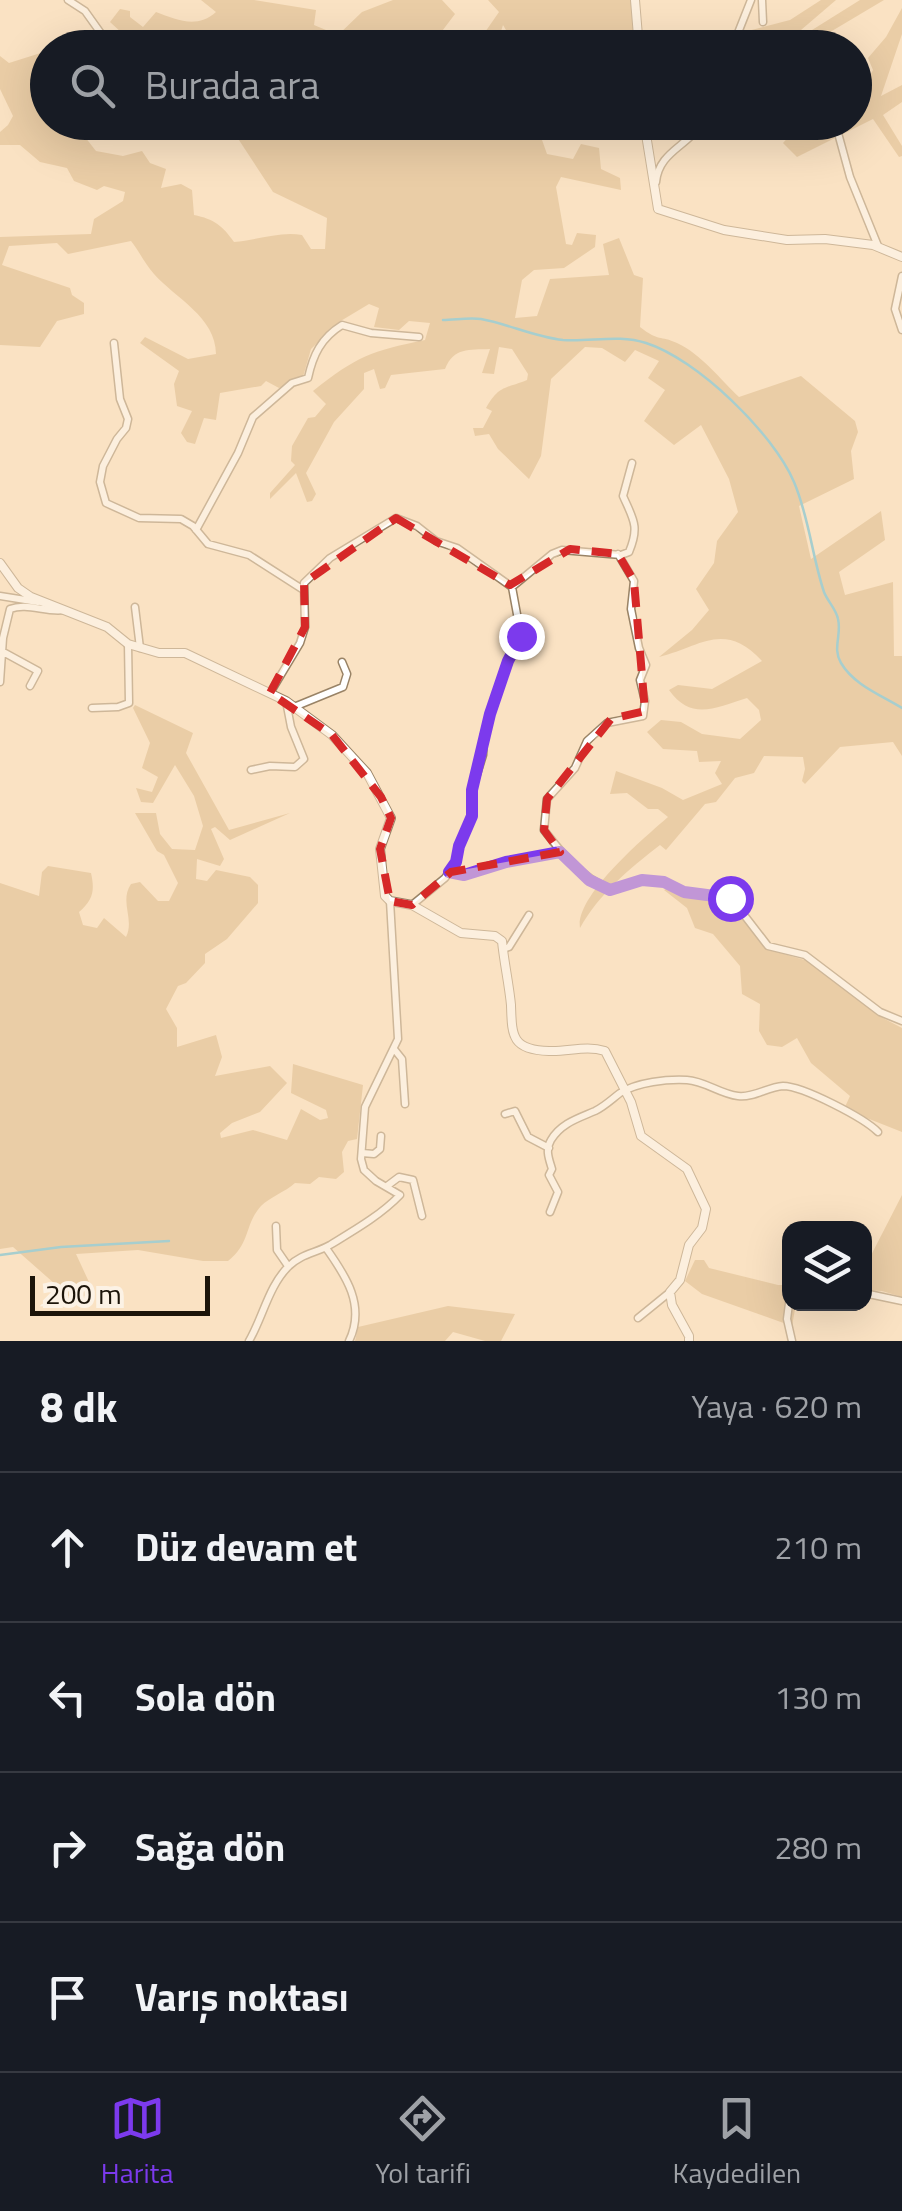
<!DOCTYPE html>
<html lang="tr">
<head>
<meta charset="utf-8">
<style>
  body { margin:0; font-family:"Titillium Web",sans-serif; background:#242831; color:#f1f3f6 }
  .controls { position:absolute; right:30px; bottom:30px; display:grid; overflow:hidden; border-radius:20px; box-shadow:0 10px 40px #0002 }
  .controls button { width:90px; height:90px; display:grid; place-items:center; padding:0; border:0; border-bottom:2px solid #363941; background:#171b24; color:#f1f3f6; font:50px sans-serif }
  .scale { position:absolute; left:30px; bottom:25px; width:180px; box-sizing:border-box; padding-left:10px; border:5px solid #1c1409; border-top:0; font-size:28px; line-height:35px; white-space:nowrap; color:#1c1409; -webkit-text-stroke:8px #fcf2e5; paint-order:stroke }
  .stop { position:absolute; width:30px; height:30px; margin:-22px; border:8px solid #7c3aed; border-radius:50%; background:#fff }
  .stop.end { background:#7c3aed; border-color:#fff; box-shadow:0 2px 10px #0008 }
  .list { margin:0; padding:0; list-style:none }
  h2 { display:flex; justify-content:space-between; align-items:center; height:130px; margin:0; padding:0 40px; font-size:42px }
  h2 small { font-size:32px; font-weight:400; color:#9ea1a6 }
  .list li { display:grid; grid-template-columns:65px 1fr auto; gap:30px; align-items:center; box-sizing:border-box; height:150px; padding:0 40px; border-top:2px solid #363941 }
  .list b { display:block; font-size:38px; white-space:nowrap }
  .list em { font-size:32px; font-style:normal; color:#9ea1a6 }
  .icon { flex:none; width:55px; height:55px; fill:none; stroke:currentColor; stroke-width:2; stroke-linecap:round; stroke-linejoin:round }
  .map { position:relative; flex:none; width:902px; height:1341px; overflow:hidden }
  .search { position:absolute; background:#171b24; box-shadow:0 10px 40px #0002; left:30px; right:30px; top:30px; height:110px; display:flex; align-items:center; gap:25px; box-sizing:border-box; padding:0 35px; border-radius:55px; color:#9ea1a6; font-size:38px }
  .sheet { height:730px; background:#171b24 }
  nav { display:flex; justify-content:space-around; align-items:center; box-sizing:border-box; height:140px; border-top:2px solid #363941; background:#171b24; font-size:28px; color:#9ea1a6 }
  nav a { display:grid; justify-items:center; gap:5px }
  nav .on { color:#7c3aed }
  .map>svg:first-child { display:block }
</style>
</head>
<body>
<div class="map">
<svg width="902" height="1341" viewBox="0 0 902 1341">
  <rect width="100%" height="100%" fill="#fae2c3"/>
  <path fill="#d8b483" d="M201 0H254L316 10 314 25 326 30 322 41 271 31 258 35 284 47 126 48 123 34 110 22 120 9 130 11V17L143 27 156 12C177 20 197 29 216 12Z
    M393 0H442L455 14 430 47H339L336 37 362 12Z
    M488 0H631L633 24 644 37 643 47H516L503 25 496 47 474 48 499 12Z
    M821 0H836L794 36 796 40 860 0H884L805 47H759L740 44 744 32 790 20Z
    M902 8V34L881 96 902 85V102L883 115 902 146V156L899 157 873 119 797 157 783 143 801 123 854 122 855 88 863 89 873 70 868 58 886 37Z
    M47 51 48 122C74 123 80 130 96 151L123 156 142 151 150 163 166 169 161 188 181 184 192 190 194 215C214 219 223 226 234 242 257 240 281 231 302 235L311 249H325L327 218 273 192 235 134 236 123 410 122 420 130 431 123H536L547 154 573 159 581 144 599 148 601 169 620 178 621 190 561 177 556 187 566 244 572 245 577 233 596 235 595 247 564 268 534 270 522 280 515 318 537 316 550 279 609 275 603 244 619 238 634 275 643 278 640 327C659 342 660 335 677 343 701 354 721 380 739 397L801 376 855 421 858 432 851 451 854 479 799 506 811 559 881 511 885 540 839 572 845 595 893 582 894 656H902V756L893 742 840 747 805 784 802 781 805 769 803 757 764 756 754 773 735 778 716 802 705 804 666 850 660 845C629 869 599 894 580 928 575 896 644 838 668 817L658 809H648L627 793 610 794 616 771 662 788 683 800 722 784 715 773 721 761 699 762 697 751 663 749 647 732 661 720 681 722 702 734 740 739 761 720 759 710 747 698C715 708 691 721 669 690L678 685 712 689 762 661C724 620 700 647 659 657L692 630 709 610 696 589 714 563 717 541 738 512 729 479 701 425 674 445 644 421 665 390 648 378 659 361 635 350 625 362 602 348 585 347 551 379 541 456 529 479 498 449 489 434 475 436 473 428H483L492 411 486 408C499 385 505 389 527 380L528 374 512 349 499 347 494 374 482 373 490 349C469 350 454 347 445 369L391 375 385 388 380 389 374 369 364 373V389L334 422 306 473 316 494 312 501 307 502 296 473 270 499V493L295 465 291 461 292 446 308 418 315 417 326 404 313 391C357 356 371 351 425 340L430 323 409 321 399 330 374 327 379 308 369 304 339 322 311 349 303 377 279 388 266 381 261 386 220 393 216 420 204 418 195 444 187 442 181 433 192 411 177 406 174 384 179 371 140 343 145 337 188 359 216 354C216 317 175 298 154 274 145 264 139 251 131 241L68 254 57 243 9 246 2 265 70 288 72 295 84 303V314L57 321 40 347 0 345V237L91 234 94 219 123 201 125 192 104 186 97 190 74 181 67 168 40 162 20 145H0V132L8 125 13 116 0 89V56L9 63Z
    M135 705 193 733 186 753 229 830 290 813 230 840 215 827 211 829 224 859 220 866 197 859 196 879 207 881 216 870 250 877 258 885V903L227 939 205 954V963L186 983 178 986 166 1009 177 1028V1047L216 1035 222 1057 215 1076 270 1066 287 1083 260 1112 232 1123 220 1133 221 1138 253 1130 287 1140 301 1109 320 1120 328 1118 326 1110 291 1093 293 1064 363 1085 357 1139 348 1141 342 1152 344 1172 336 1179 319 1177 310 1184 295 1183C285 1192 270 1197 261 1206 244 1225 251 1243 228 1261H203L138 1250 76 1254 89 1282 85 1296 72 1299 13 1247 0 1249V883L39 896 42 872 48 866 91 873C95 891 93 900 79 912L83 925 97 928 104 918 126 937C135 919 119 902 131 884L140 882 158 901H169L178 883 164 855 157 851 135 813H156L160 834 172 849 195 850 203 826 194 796 175 765 153 803 141 802 136 788 152 792 158 777 142 768 150 743 133 708Z
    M668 888 684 895 726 901 738 909 767 949 808 961 881 1017 902 1028V1132L844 1109 850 1096 811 1063 797 1038 782 1047 767 1045 759 1031 760 1004 742 994 740 966 713 934 695 928 687 908 664 890Z
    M902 1195V1297L882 1291 865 1290V1267Z
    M695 1260H704L709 1268 778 1285H789L790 1304H796L792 1326 702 1294 685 1281Z
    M448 1306 515 1314 501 1341H485L453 1332 445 1341H355L358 1327Z"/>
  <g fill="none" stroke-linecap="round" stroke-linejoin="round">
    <path stroke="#43b5db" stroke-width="2.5" d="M443 320C455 320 469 317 481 319 509 324 534 337 563 340 591 342 619 334 646 343 697 359 773 433 794 482 809 517 812 556 824 592 828 602 836 609 838 619 842 635 832 648 841 663 854 685 881 695 902 708
      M0 1255 61 1247 169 1241"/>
    <defs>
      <path id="minor" d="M68 0 85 11 105 39
        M762 0 763 22
        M732 48 751 0
        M835 122 850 177 878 246
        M656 182C659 151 688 147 702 122
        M902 276 895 309 902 330
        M114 343 120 399 128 419 126 428 117 439 103 466 100 482 106 503 139 518 181 519 193 526 208 544 249 555 302 589
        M196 530 238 453 253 417 292 383 308 378C313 355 321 338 342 325L371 333 419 337
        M618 554 634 581 631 609 639 648 646 665 640 680 645 701 643 716 607 723 587 741 575 768 547 799 544 830C564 856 580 876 610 889L642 880 664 882 684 892 731 898 768 946 805 955 880 1012 902 1021
        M512 587 552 554 562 550 621 555 629 552C640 526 633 519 623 496L632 463
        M0 596 38 602
        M135 607 140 648
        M5 653 38 671 30 686
        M0 682 3 638 10 609C27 602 46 613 64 610
        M270 693 300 643 305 627 304 583 330 558 396 518 417 526 436 541 457 548 512 587 521 636 508 661 484 735 483 755 472 790V817L459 846 456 862 445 878 412 905
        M294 707 343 687 347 674 342 662
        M92 708 118 707 129 703 128 644
        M251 770 270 766 295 767 304 759 291 727 286 701
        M450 872 465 875 506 862 560 852
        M503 949 509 947 529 915
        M394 1049 402 1059 405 1104
        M505 1114 515 1111 528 1137 549 1148
        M362 1153 374 1154 380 1149 381 1136
        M387 1186 399 1177 413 1180 422 1216
        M550 1212 558 1192 549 1175 552 1169C549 1159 545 1150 551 1140 561 1123 579 1118 595 1111 605 1106 612 1099 620 1093 638 1082 667 1079 687 1080 705 1081 720 1094 738 1096 754 1098 767 1087 783 1086 803 1086 864 1118 878 1132
        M276 1226 277 1250 288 1266
        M326 1248C346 1276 366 1306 349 1341
        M864 1293 902 1301
        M790 1296 787 1319 792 1341
        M638 1318 670 1292
        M249 1341C263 1317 269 1285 289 1266 301 1254 316 1253 330 1245 353 1231 381 1215 400 1195L376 1181 364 1170 361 1159 365 1107 398 1039 390 901"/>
      <path id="tertiary" d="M635 0 639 48
        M644 122 658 209 724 230 787 240 825 239 873 245 902 257
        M0 563 18 588 31 597 107 627 128 644 159 653H185L286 701 332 735 367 773 391 818 380 849 385 896 390 901 412 905 461 933 495 936 502 941C504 962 509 984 511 1005 512 1035 511 1050 549 1051 568 1052 586 1045 605 1051L631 1102 641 1136 687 1169 706 1209 702 1228 689 1245 680 1280 670 1292 672 1305 689 1336V1341"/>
    </defs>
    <use href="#minor" stroke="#998366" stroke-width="9"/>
    <use href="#tertiary" stroke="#998366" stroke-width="10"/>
    <use href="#minor" stroke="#fff" stroke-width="6"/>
    <use href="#tertiary" stroke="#fff" stroke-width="8"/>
  </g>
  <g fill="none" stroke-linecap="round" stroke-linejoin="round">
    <path stroke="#7c3aed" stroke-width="12" d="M521 636 508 661 490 714 472 790V816L459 846 456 862 449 872 464 875 506 862 560 852 589 880 610 890 642 880 664 882 684 892 730 898"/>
  </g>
  <path d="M0 0H902V1341H0ZM396 518 510 585 570 549 618 554 634 581 645 711 611 719 547 799 544 830 560 852 451 872 412 905 390 901 380 849 391 818 381 797 332 735 270 693 305 627 304 583Z" fill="#fae2c3" fill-opacity=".55" fill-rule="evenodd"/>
  <path fill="none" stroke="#d62828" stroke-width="8" stroke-dasharray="20 12" stroke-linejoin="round" d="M396 518 510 585 570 549 618 554 634 581 645 711 611 719 547 799 544 830 560 852 451 872 412 905 390 901 380 849 391 818 381 797 332 735 270 693 305 627 304 583Z"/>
</svg>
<div class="controls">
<button><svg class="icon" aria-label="layers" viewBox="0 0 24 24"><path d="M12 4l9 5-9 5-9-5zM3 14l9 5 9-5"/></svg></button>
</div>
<div class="scale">200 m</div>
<div class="stop" style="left:730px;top:898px"></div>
<div class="stop end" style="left:521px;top:636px"></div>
<div class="search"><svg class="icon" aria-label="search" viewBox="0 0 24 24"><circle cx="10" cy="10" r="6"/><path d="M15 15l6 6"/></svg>Burada ara</div>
</div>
<section class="sheet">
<h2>8 dk<small>Yaya · 620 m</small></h2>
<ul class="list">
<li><svg class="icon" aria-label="ahead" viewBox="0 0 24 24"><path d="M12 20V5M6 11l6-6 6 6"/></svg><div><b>Düz devam et</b></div><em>210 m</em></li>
<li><svg class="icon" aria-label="left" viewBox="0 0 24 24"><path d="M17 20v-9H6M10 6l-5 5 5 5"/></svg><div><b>Sola dön</b></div><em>130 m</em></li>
<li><svg class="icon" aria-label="right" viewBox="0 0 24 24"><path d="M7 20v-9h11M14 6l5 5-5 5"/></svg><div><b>Sağa dön</b></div><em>280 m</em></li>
<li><svg class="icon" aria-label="arrive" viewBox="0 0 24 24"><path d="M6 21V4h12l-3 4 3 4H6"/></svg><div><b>Varış noktası</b></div></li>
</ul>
</section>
<nav>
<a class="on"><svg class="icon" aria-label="map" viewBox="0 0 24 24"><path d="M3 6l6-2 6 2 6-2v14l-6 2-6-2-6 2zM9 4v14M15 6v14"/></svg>Harita</a>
<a><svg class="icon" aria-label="directions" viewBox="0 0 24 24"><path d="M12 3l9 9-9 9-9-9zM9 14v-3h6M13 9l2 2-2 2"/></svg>Yol tarifi</a>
<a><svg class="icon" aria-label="saved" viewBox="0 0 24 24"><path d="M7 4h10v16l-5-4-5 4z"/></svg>Kaydedilen</a>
</nav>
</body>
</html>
